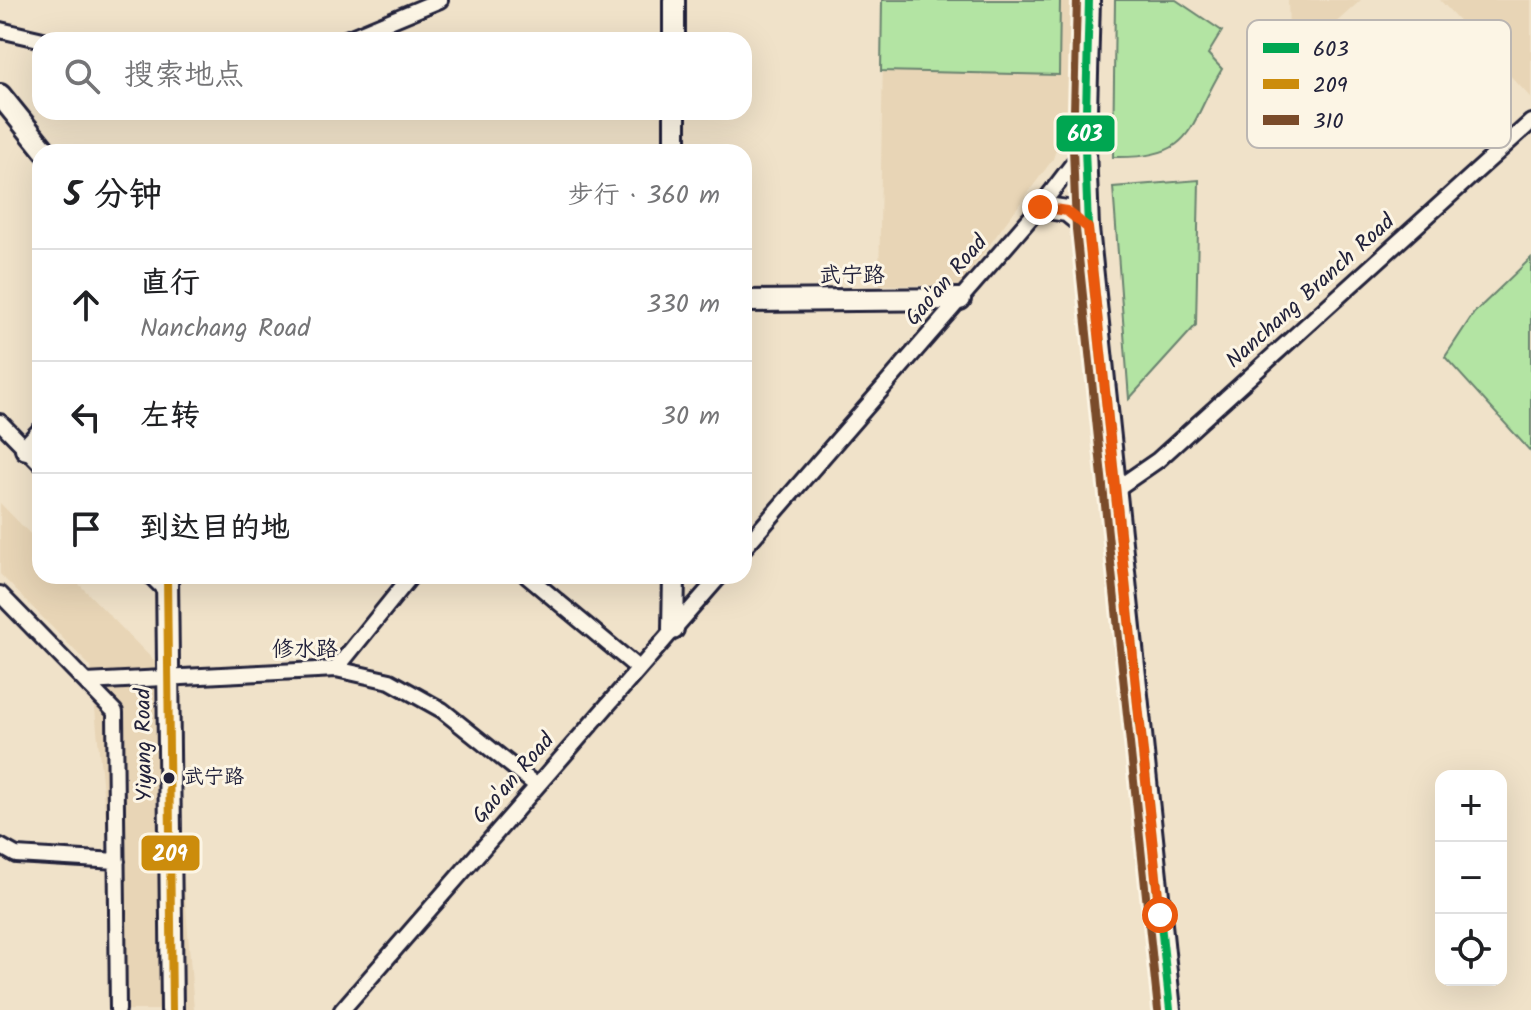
<!DOCTYPE html>
<html lang="zh">
<head>
<meta charset="utf-8">
<style>
  body { margin:0; font-family:Kalam,"LXGW WenKai TC",sans-serif; background:#f6f6f6; color:#202124 }
  .controls { position:absolute; right:24px; bottom:24px; display:grid; overflow:hidden; border-radius:16px; box-shadow:0 8px 32px #0002 }
  .controls button { width:72px; height:72px; display:grid; place-items:center; padding:0; border:0; border-bottom:2px solid #e0e0e0; background:#fff; color:#202124; font:40px sans-serif }
  .stop { position:absolute; width:24px; height:24px; margin:-18px; border:6px solid #ea580c; border-radius:50%; background:#fff }
  .stop.end { background:#ea580c; border-color:#fff; box-shadow:0 2px 8px #0008 }
  .list { margin:0; padding:0; list-style:none }
  h2 { display:flex; justify-content:space-between; align-items:center; height:104px; margin:0; padding:0 32px; font-size:34px }
  h2 small { font-size:26px; font-weight:400; color:#757577 }
  .list li { display:grid; grid-template-columns:52px 1fr auto; gap:24px; align-items:center; box-sizing:border-box; height:112px; padding:0 32px; border-top:2px solid #e0e0e0 }
  .list b { display:block; font-size:30px; white-space:nowrap }
  .list p { margin:0; font-size:26px; white-space:nowrap; color:#757577 }
  .list em { font-size:26px; font-style:normal; color:#757577 }
  .icon { flex:none; width:44px; height:44px; fill:none; stroke:currentColor; stroke-width:2; stroke-linecap:round; stroke-linejoin:round }
  .map { position:relative; flex:none; width:1531px; height:1010px; overflow:hidden }
  .search { position:absolute; background:#fff; box-shadow:0 8px 32px #0002; left:32px; top:32px; width:720px; height:88px; display:flex; align-items:center; gap:20px; box-sizing:border-box; padding:0 28px; border-radius:24px; color:#757577; font-size:30px }
  .panel { position:absolute; background:#fff; box-shadow:0 8px 32px #0002; left:32px; top:144px; width:720px; height:440px; border-radius:24px }
  .map>svg:first-child { display:block }
</style>
</head>
<body>
<div class="map">
<svg width="1531" height="1010" viewBox="0 0 1531 1010">
  <rect width="100%" height="100%" fill="#f0e2c9"/>
  <filter id="ink" filterUnits="userSpaceOnUse"><feTurbulence type="fractalNoise" baseFrequency=".0125" numOctaves="2"/><feDisplacementMap in="SourceGraphic" scale="16" xChannelSelector="R" yChannelSelector="G"/><feConvolveMatrix kernelMatrix="1 2 1 2 8 2 1 2 1" color-interpolation-filters="sRGB"/></filter>
  <g filter="url(#ink)">
    <path fill="#e8d5b6" d="M884 0H1073L1067 115 1053 159 959 286 879 285Z
      M1288 0H1361L1290 64Z
      M1440 0H1531V98Z
      M0 503 40 544V576H71L168 675 194 1010H124L91 667 0 574Z"/>
    <path fill="#b3e4a3" stroke="#6a836f" stroke-width="2" d="M882 0H1060L1059 75 881 71Z
      M1115 0H1176L1222 31 1208 54 1222 69C1187 126 1197 159 1113 157Z
      M1199 180 1196 325 1129 399 1113 187Z
      M1531 258V452L1445 357 1474 313Z"/>
    <g fill="none" stroke-linecap="round" stroke-linejoin="round">
      <defs>
        <path id="street" d="M0 30 43 40
          M344 40 440 0
          M0 422 40 463
          M1116 489 1158 460 1531 122
          M744 548 1040 207 1085 148
          M151 576 167 592
          M527 576 639 669
          M0 594 115 712 118 1010
          M336 669 411 576
          M86 682 336 669 390 681 442 710 537 786
          M0 846 16 855 117 861
          M342 1010 720 576"/>
        <path id="secondary" d="M674 0V40
          M1089 0 1085 148 1088 228 1170 1010
          M0 95 46 152
          M675 112V152
          M1040 207 1067 211 1088 228
          M744 301 960 299
          M26 449 40 434
          M167 576 172 1010
          M673 629 674 576"/>
      </defs>
      <use href="#street" stroke="#22223b" stroke-width="20"/>
      <use href="#secondary" stroke="#22223b" stroke-width="26"/>
      <use href="#street" stroke="#fcf5e5" stroke-width="14"/>
      <use href="#secondary" stroke="#fcf5e5" stroke-width="20"/>
      <defs>
        <path id="bus-1" d="M1089 0 1085 148 1088 228 1170 1010"/>
        <path id="bus-2" d="M167 576 172 1010"/>
        <path id="bus-3" d="M1077 0 1073 148 1076 229 1158 1010"/>
      </defs>
      <use href="#bus-1" stroke="#fcf5e5" stroke-width="14"/>
      <use href="#bus-2" stroke="#fcf5e5" stroke-width="14"/>
      <use href="#bus-3" stroke="#fcf5e5" stroke-width="14"/>
      <use href="#bus-1" stroke="#00a651" stroke-width="8"/>
      <use href="#bus-2" stroke="#cc8c0c" stroke-width="8"/>
      <use href="#bus-3" stroke="#7a4b2a" stroke-width="8"/>
    </g>
  </g>
  <g fill="none" stroke-linecap="round" stroke-linejoin="round" filter="url(#ink)">
    <path stroke="#ea580c" stroke-width="10" d="M1040 207 1067 211 1088 228 1160 915"/>
  </g>
  <circle fill="#22223b" stroke="#fcf5e5" stroke-width="3" cx="169" cy="778" r="7"/>
  <g text-anchor="middle" dominant-baseline="central" stroke-width="6" stroke-linejoin="round" paint-order="stroke">
    <g font-size="20" fill="#22223b" stroke="#fcf5e5" text-anchor="start">
      <text x="184" y="778">武宁路</text>
    </g>
    <g font-size="22" fill="#22223b" stroke="#fcf5e5">
      <text x="852" y="276">武宁路</text>
      <text transform="translate(947 281) rotate(-49)">Gao'an Road</text>
      <text transform="translate(1311 292) rotate(-42)">Nanchang Branch Road</text>
      <text x="305" y="650">修水路</text>
      <text transform="translate(145 745) rotate(-91)">Yiyang Road</text>
      <text transform="translate(514 779) rotate(-49)">Gao'an Road</text>
    </g>
  </g>
  <rect x="1247" y="20" width="264" height="128" rx="12" fill="#fcf5e5" stroke="#bbb6b2" stroke-width="2"/>
  <rect x="1263" y="43" width="36" height="10" fill="#00a651"/>
  <rect x="1263" y="79" width="36" height="10" fill="#cc8c0c"/>
  <rect x="1263" y="115" width="36" height="10" fill="#7a4b2a"/>
  <g font-size="22" fill="#22223b">
    <text x="1313" y="56">603</text>
    <text x="1313" y="92">209</text>
    <text x="1313" y="128">310</text>
  </g>
  <g stroke="#fcf5e5" stroke-width="3">
    <rect x="1055" y="114" width="61" height="39" rx="8" fill="#00a651"/>
    <rect x="140" y="834" width="61" height="38" rx="8" fill="#cc8c0c"/>
  </g>
  <g font-size="22" text-anchor="middle" font-weight="bold" fill="#fff">
    <text x="1085" y="141">603</text>
    <text x="170" y="861">209</text>
  </g>
</svg>
<div class="controls">
<button>+</button>
<button>−</button>
<button><svg class="icon" aria-label="locate" viewBox="0 0 24 24"><circle cx="12" cy="12" r="6"/><path d="M12 2v4M12 18v4M2 12h4M18 12h4"/></svg></button>
</div>
<div class="stop" style="left:1160px;top:915px"></div>
<div class="stop end" style="left:1040px;top:207px"></div>
<div class="search"><svg class="icon" aria-label="search" viewBox="0 0 24 24"><circle cx="10" cy="10" r="6"/><path d="M15 15l6 6"/></svg>搜索地点</div>
<section class="panel">
<h2>5 分钟<small>步行 · 360 m</small></h2>
<ul class="list">
<li><svg class="icon" aria-label="ahead" viewBox="0 0 24 24"><path d="M12 20V5M6 11l6-6 6 6"/></svg><div><b>直行</b><p>Nanchang Road</p></div><em>330 m</em></li>
<li><svg class="icon" aria-label="left" viewBox="0 0 24 24"><path d="M17 20v-9H6M10 6l-5 5 5 5"/></svg><div><b>左转</b></div><em>30 m</em></li>
<li><svg class="icon" aria-label="arrive" viewBox="0 0 24 24"><path d="M6 21V4h12l-3 4 3 4H6"/></svg><div><b>到达目的地</b></div></li>
</ul>
</section>
</div>
</body>
</html>
